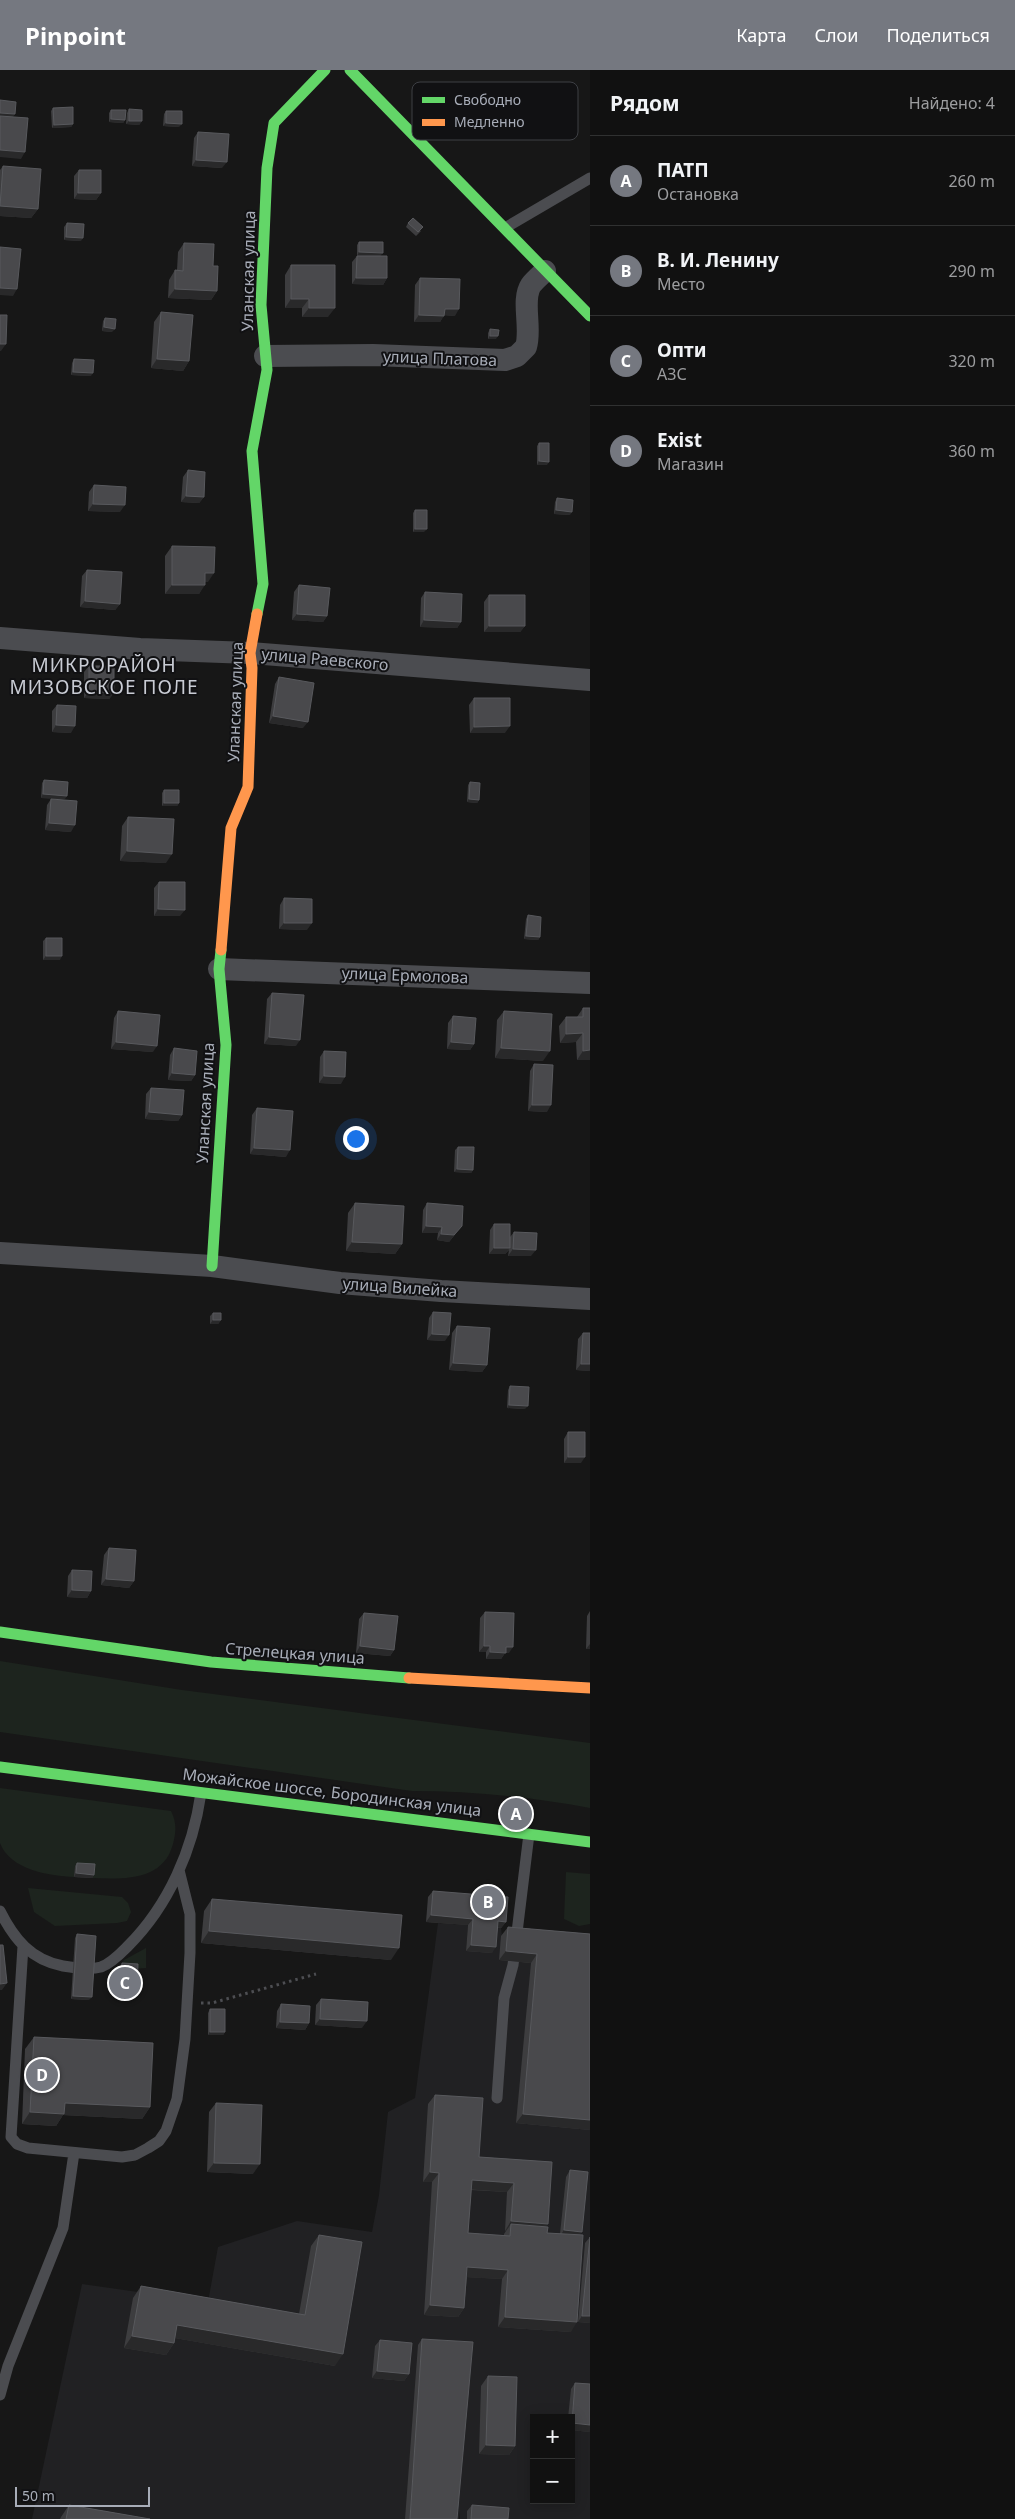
<!DOCTYPE html>
<html lang="ru">
<head>
<meta charset="utf-8">
<style>
  body { margin:0; font-family:"Noto Sans",sans-serif; background:#1e1f1f; color:#f1f3f6 }
  .controls { position:absolute; right:15px; bottom:15px; display:grid; overflow:hidden; border-radius:0px; box-shadow:0 2px 12px #0003 }
  .controls button { width:45px; height:45px; display:grid; place-items:center; padding:0; border:0; border-bottom:1px solid #303131; background:#111; color:#f1f3f6; font:25px sans-serif }
  .scale { position:absolute; left:15px; bottom:12px; width:135px; box-sizing:border-box; padding-left:5px; border:2px solid #a8adb8; border-top:0; font-size:14px; line-height:18px; white-space:nowrap; color:#a8adb8; -webkit-text-stroke:4px #111113; paint-order:stroke }
  .you { position:absolute; left:355px; top:1068px; width:18px; height:18px; margin:-12px; border:4px solid #fff; border-radius:50%; background:#1a73e8; box-shadow:0 0 0 8px #1a73e833 }
  .badge { display:grid; place-items:center; width:32px; height:32px; border-radius:50%; background:#757880; color:#fff; font-size:16px; font-weight:700 }
  .pin { position:absolute; translate:-50% -50%; border:2px solid #fff; box-shadow:0 1px 5px #0006 }
  .list { margin:0; padding:0; list-style:none }
  h2 { display:flex; justify-content:space-between; align-items:center; height:65px; margin:0; padding:0 20px; font-size:21px }
  h2 small { font-size:16px; font-weight:400; color:#9c9d9f }
  .list li { display:grid; grid-template-columns:32px 1fr auto; gap:15px; align-items:center; box-sizing:border-box; height:90px; padding:0 20px; border-top:1px solid #303131 }
  .list b { display:block; font-size:19px; white-space:nowrap }
  .list p { margin:0; font-size:16px; white-space:nowrap; color:#9c9d9f }
  .list em { font-size:16px; font-style:normal; color:#9c9d9f }
  .map { position:relative; flex:none; width:590px; height:2449px; overflow:hidden }
  header { display:flex; align-items:center; gap:30px; box-sizing:border-box; height:70px; padding:0 25px; background:#757880; color:#fff }
  header strong { font-size:24px }
  nav { display:flex; gap:28px; margin-inline-start:auto; font-size:18px }
  main { display:flex }
  aside { flex:1; background:#111 }
  .map>svg:first-child { display:block }
</style>
</head>
<body>
<header>
<strong>Pinpoint</strong>
<nav><a>Карта</a><a>Слои</a><a>Поделиться</a></nav>
</header>
<main>
<div class="map">
<svg width="590" height="2449" viewBox="0 0 590 2449">
  <rect width="100%" height="100%" fill="#171717"/>
  <path fill="#212123" fill-rule="evenodd" d="M438 1853 468 1855 466 1881 494 1857 501 1858 502 1866 590 1874V2449H460V2441L459 2449H32L82 2214 208 2232 218 2177 297 2151 372 2162 379 2125 388 2042 415 2028ZM534 2348H571V2430H534Z"/>
  <path fill="#1d241e" d="M0 1591 182 1620 590 1673V1738C531 1727 472 1721 412 1721L0 1662Z
    M0 1718 171 1741C177 1753 176 1762 173 1774 163 1812 122 1809 92 1808L93 1797 75 1796 74 1807C50 1806 10 1800 0 1773 0 1761 0 1732 0 1718Z
    M566 1802 590 1804V1854L579 1856 564 1849Z
    M28 1818 122 1827 128 1833 131 1842 127 1851 117 1853 55 1856 34 1842Z
    M146 1878V1898L118 1900 124 1890Z"/>
  <g fill="none" stroke-linecap="round" stroke-linejoin="round">
    <path stroke="#4d4e52" stroke-width="3" stroke-dasharray="2.5 4" stroke-linecap="butt" d="M201 1933H212L316 1904"/>
    <path stroke="#4b4c50" stroke-width="11" d="M505 158 590 108
      M0 1841C14 1869 31 1890 63 1896 75 1898 90 1900 101 1897 112 1893 121 1883 128 1876 169 1835 193 1779 201 1723
      M23 1876 11 2067 17 2074 28 2078 122 2087 135 2085 148 2078 159 2071 166 2061 177 2029 185 1969 190 1883V1844L179 1800
      M497 2028 504 1928 513 1895 529 1764
      M0 2325 8 2296 63 2158 74 2083"/>
    <path stroke="#4b4c50" stroke-width="22" d="M265 286 373 285 505 290 517 286 526 277C532 258 521 230 531 215 535 210 541 205 545 201
      M0 568 140 579 250 583 590 610
      M219 899 590 913
      M0 1183 212 1196 340 1213 441 1221 590 1229"/>
    <path stroke="#63d668" stroke-width="11" d="M350 0 590 246
      M257 544 263 514 252 381 267 300 261 235 267 98 274 53 325 0
      M212 1196 226 975 219 899 221 880
      M0 1562 211 1592 409 1608
      M0 1697 590 1772"/>
    <path stroke="#ff974d" stroke-width="11" d="M221 880 231 758 248 717 252 598 250 583 257 544
      M409 1608 590 1618"/>
  </g>
  <path fill="#3d3d3f" fill-rule="evenodd" d="M53 38 73 54 71 57 52 58 51 41Z
    M129 39 142 51 139 55 126 54 127 43Z
    M111 40 125 50 123 53 109 52V43Z
    M166 41 179 57 163 56 164 44Z
    M198 62 222 98 192 96 194 68Z
    M3 96 38 139 31 148 0 146V100Z
    M79 100 101 123 96 130 74 129V106Z
    M67 153 81 171 64 170V157Z
    M408 153 421 161 416 166 406 157Z
    M359 172 381 186 387 208 383 215 352 214V192L357 186V175Z
    M184 173 217 221 211 230 168 228 169 210 175 200H177L178 182Z
    M291 195 328 247H302V238H285V205Z
    M420 208 455 246 444 245 440 252H414L415 215Z
    M161 242 189 291 183 301 151 298 154 252Z
    M105 248 112 262 102 261 103 251Z
    M490 259 496 269H488V263Z
    M74 289 91 306 71 305 72 293Z
    M539 373 547 395H537V376Z
    M188 400 204 427 199 433 181 432 183 407Z
    M94 415 120 442 88 441 89 422Z
    M557 428 570 445 554 444 555 432Z
    M415 440 424 462H413V443Z
    M172 476 208 512H205L199 524H165V486Z
    M87 500 120 534 115 540 80 537 82 506Z
    M299 515 327 546 323 552 292 550 294 522Z
    M425 522 461 552 457 558 420 557 421 528Z
    M489 525 525 556 520 562H484V532Z
    M89 596 114 623 109 629 84 628V602Z
    M279 607 303 658 269 653 275 614Z
    M474 628 505 663H470L469 635Z
    M57 635 71 663 52 662V641Z
    M44 710 65 729 41 728 42 713Z
    M470 712 479 730 477 733 467 732 468 715Z
    M164 720 179 733 177 736H162V723Z
    M51 729 71 762 45 760 47 735Z
    M128 747 166 793 120 791 122 756Z
    M159 812 180 846H154V818Z
    M284 828 307 860 279 859 280 835Z
    M528 845 540 867 538 870 524 869 526 849Z
    M46 868 60 890H43V871Z
    M272 923 296 976 264 974 267 929Z
    M583 938H590V990H577L576 972 560 973 559 956 566 947H577Z
    M118 941 153 982 111 979 114 948Z
    M504 941 543 991 495 988 497 950Z
    M453 946 474 974 470 980 447 979 448 953Z
    M174 978 195 1005 191 1011 168 1010 170 985Z
    M324 981 341 1014 319 1013 320 987Z
    M534 994 547 1042 528 1041 530 1001Z
    M151 1018 182 1045 178 1051 145 1049 146 1024Z
    M257 1038 286 1087 250 1084 252 1045Z
    M458 1077 473 1100 471 1103 454 1102 455 1080Z
    M355 1133 402 1174 395 1184 346 1181 348 1143Z
    M427 1133 457 1162 449 1172 437 1170 438 1163H422L423 1140Z
    M494 1154 510 1167 514 1162 531 1186H508L509 1180 505 1184H489L490 1160Z
    M433 1242 445 1271 427 1270 429 1248Z
    M213 1243 221 1250 218 1254H210V1246Z
    M457 1256 487 1295 482 1302 449 1300 452 1263Z
    M583 1263 590 1301 576 1300 578 1269Z
    M510 1316 525 1339 507 1338 508 1320Z
    M568 1362 581 1393H564V1369Z
    M109 1478 134 1511 129 1518 101 1515 104 1485Z
    M72 1500 91 1521 87 1528 67 1527 68 1506Z
    M590 1541V1579H586L587 1546Z
    M485 1542 509 1583H505L501 1589H486V1582H479L480 1548Z
    M364 1543 394 1580 390 1586 356 1583 359 1549Z
    M77 1793 94 1805 92 1808 74 1807 75 1796Z
    M433 1821 506 1852 501 1858H498L492 1883 466 1881 468 1855 426 1852 428 1827Z
    M212 1829 391 1890 201 1873 204 1841Z
    M508 1857 590 1864V2060L516 2053 531 1893 499 1890 501 1866Z
    M77 1864 89 1930 71 1929 75 1868Z
    M122 1893 137 1919 133 1925 117 1924 118 1900Z
    M321 1929 362 1958 315 1955 316 1935Z
    M281 1934 309 1953 305 1960 276 1958 277 1941Z
    M210 1939 225 1962 223 1965H208V1943Z
    M34 1967 150 2037 142 2049 63 2045 56 2056 22 2054 25 1979Z
    M435 2025 479 2087 552 2092 546 2157 547 2163 560 2164 566 2107 570 2100 580 2165 571 2262 498 2257 502 2209 467 2207 464 2238 458 2247 424 2245 432 2112H423L428 2034ZM471 2120 507 2122 505 2161H506L504 2164V2166L468 2163Z
    M216 2033 253 2104 207 2102 209 2042Z
    M319 2165 335 2296 175 2268 174 2273 166 2285 124 2278 133 2228 141 2216 299 2244 311 2176Z
    M590 2167V2253L578 2252 585 2173Z
    M422 2269 457 2449H405L418 2275Z
    M380 2270 409 2304 404 2311 372 2308 375 2276Z
    M488 2306 515 2376 509 2385 479 2384 481 2316Z
    M575 2313 590 2314V2362L571 2360V2348H568L571 2319Z
    M69 2435 150 2449H60L61 2447Z
    M472 2435 508 2449H467V2441Z"/>
  <path fill="#29292a" d="M0 43 15 44 13 47 0 46Z
    M111 49 125 50 123 53 109 52Z
    M129 51H142L139 55 126 54Z
    M166 53 182 54 179 57 163 56Z
    M73 54 71 57 52 58 54 55Z
    M0 80 25 82 21 89 0 87Z
    M196 90 227 92 222 98 192 96Z
    M78 123H101L96 130 74 129Z
    M0 136 38 139 31 148 0 146Z
    M66 167 83 168 81 171 64 170Z
    M359 182 383 183 380 186H357Z
    M356 208H387L383 215 352 214Z
    M0 218 17 219 13 226 0 225Z
    M175 219 217 221 211 230 168 228Z
    M291 229H309L302 238H285Z
    M309 238H335L328 247H302Z
    M445 239H459L455 246 440 245Z
    M419 245 444 246 440 252H414Z
    M104 257 115 259 112 262 102 261Z
    M490 266H498L496 269H488Z
    M0 274H6L1 281H0Z
    M157 289 189 291 183 301 151 298Z
    M73 302 93 303 91 306 71 305Z
    M539 391 549 392 547 395H537Z
    M186 426 204 427 199 433 181 432Z
    M93 434 125 435 120 442 88 441Z
    M556 440 572 442 570 445 554 444Z
    M415 459H427L424 462H413Z
    M205 503H214L208 512H199Z
    M172 515H205L199 524H165Z
    M85 531 120 534 115 540 80 537Z
    M297 544 327 546 323 552 292 550Z
    M424 550 461 552 457 558 420 557Z
    M489 556H525L520 562H484Z
    M89 622 114 623 109 629 84 628Z
    M273 646 308 652 303 658 269 653Z
    M56 655 75 656 71 663 52 662Z
    M510 656 505 663H470L474 657Z
    M43 724 67 726 65 729 41 728Z
    M469 729 479 730 477 733 467 732Z
    M164 733H179L177 736H162Z
    M49 753 75 755 71 762 45 760Z
    M127 781 172 784 166 793 120 791Z
    M158 839 185 840 180 846H154Z
    M284 853H312L307 860 279 859Z
    M526 866 540 867 538 870 524 869Z
    M46 886H62L60 890H43Z
    M583 963 576 972 560 973 566 964Z
    M269 967 300 970 296 976 264 974Z
    M116 972 157 976 153 982 111 979Z
    M451 972 474 974 470 980 447 979Z
    M501 978 550 981 543 991 495 988Z
    M590 980V990H577L583 981Z
    M172 1003 195 1005 191 1011 168 1010Z
    M324 1006 345 1007 341 1014 319 1013Z
    M532 1035H551L547 1042 528 1041Z
    M149 1042 182 1045 178 1051 145 1049Z
    M254 1078 290 1080 286 1087 250 1084Z
    M457 1099 473 1100 471 1103 454 1102Z
    M426 1156 442 1157 438 1163H422Z
    M462 1156 449 1172 437 1170 441 1164Z
    M352 1172 402 1174 395 1184 346 1181Z
    M494 1178H510L505 1184H489Z
    M513 1179 536 1180 531 1186H508Z
    M213 1250H221L218 1254H210Z
    M432 1264 449 1265 445 1271 427 1270Z
    M453 1293 487 1295 482 1302 449 1300Z
    M581 1294H590V1301L576 1300Z
    M509 1335 528 1336 525 1339 507 1338Z
    M568 1387H585L581 1393H564Z
    M106 1509 134 1511 129 1518 101 1515Z
    M72 1520 91 1521 87 1528 67 1527Z
    M590 1574V1579H586Z
    M360 1576 394 1580 390 1586 356 1583Z
    M484 1576H490L486 1582H479Z
    M506 1577H513L509 1583H505L501 1589H486L490 1582Z
    M76 1803 94 1805 92 1808 74 1807Z
    M431 1845 473 1849 468 1855 426 1852Z
    M498 1851 506 1852 501 1858 494 1857Z
    M209 1861 399 1878 391 1890 201 1873Z
    M471 1875 496 1877 492 1883 466 1881Z
    M506 1881 537 1884 531 1893 499 1890Z
    M7 1913 2 1920H0V1914Z
    M121 1918 137 1919 133 1925 117 1924Z
    M73 1926 92 1927 89 1930 71 1929Z
    M320 1949 367 1951 362 1958 315 1955Z
    M280 1952 309 1953 305 1960 276 1958Z
    M210 1962H225L223 1965H208Z
    M65 2033 150 2037 142 2049 63 2045 56 2056 22 2054 30 2042Z
    M523 2044 590 2050V2060L516 2053Z
    M214 2093 260 2094 253 2104 207 2102Z
    M430 2102 439 2103 432 2112H423Z
    M472 2110 514 2113 507 2122 465 2119Z
    M511 2151 548 2154 542 2163 511 2154 506 2161H505Z
    M564 2160 582 2162 577 2168 560 2166Z
    M467 2197 508 2200 502 2209 461 2207Z
    M430 2235 464 2238 458 2247 424 2245Z
    M582 2246H590V2253L578 2252Z
    M505 2247 577 2252 571 2262 498 2257Z
    M177 2255 343 2284 335 2296 169 2267Z
    M132 2266 174 2273 166 2285 124 2278Z
    M377 2301 409 2304 404 2311 372 2308Z
    M572 2353 590 2355V2362L571 2360Z
    M486 2375 515 2376 509 2385 479 2384Z"/>
  <path fill="#49494c" stroke="#58595d" d="M0 30 16 32 15 44 0 43Z
    M73 37V54L54 55 53 38Z
    M129 39 142 40V51H129Z
    M111 40H126L125 50 111 49Z
    M166 41H182V54L166 53Z
    M0 46 28 48 25 82 0 80Z
    M198 62 229 64 227 92 196 90Z
    M3 96 41 99 38 139 0 136Z
    M79 100H101V123H78Z
    M413 148 423 157 418 162 408 153Z
    M67 153 84 154 83 168 66 167Z
    M359 172H383V183L359 182Z
    M184 173 214 174 213 196H218L217 221 175 219V200L183 201Z
    M0 177 21 179 17 219 0 218Z
    M357 186H387V208H356Z
    M291 195H335V238H309V229H291Z
    M420 208 460 209 459 239H445L444 246 419 245Z
    M161 242 193 245 189 291 157 289Z
    M0 245H7L6 274H0Z
    M105 248 116 249 115 259 104 257Z
    M490 259 499 260 498 266H490Z
    M74 289 94 290 93 303 73 302Z
    M539 373H549V392L539 391Z
    M188 400 205 402 204 427 186 426Z
    M94 415 126 417 125 435 93 434Z
    M557 428 573 430 572 442 556 440Z
    M415 440H427V459H415Z
    M172 476 215 477 214 503H205V515H172Z
    M87 500 122 502 120 534 85 531Z
    M299 515 330 518 327 546 297 544Z
    M425 522 462 524 461 552 424 550Z
    M489 525H525V556H489Z
    M89 596H114V623L89 622Z
    M279 607 314 613 308 652 273 646Z
    M474 628H510V656L474 657Z
    M57 635 76 636 75 656 56 655Z
    M44 710 68 712 67 726 43 724Z
    M470 712 480 713 479 730 469 729Z
    M164 720H179V733H164Z
    M51 729 77 731 75 755 49 753Z
    M128 747 174 749 172 784 127 781Z
    M159 812H185V840L158 839Z
    M284 828 312 829V853H284Z
    M528 845 541 847 540 867 526 866Z
    M46 868H62V886H46Z
    M272 923 304 925 300 970 269 967Z
    M583 938H590V980L583 981V963L566 964V947H583Z
    M118 941 160 945 157 976 116 972Z
    M504 941 552 944 550 981 501 978Z
    M453 946 476 948 474 974 451 972Z
    M174 978 197 981 195 1005 172 1003Z
    M324 981 346 982 345 1007 324 1006Z
    M534 994 553 995 551 1035H532Z
    M151 1018 184 1020 182 1045 149 1042Z
    M257 1038 293 1041 290 1080 254 1078Z
    M458 1077H474L473 1100 457 1099Z
    M355 1133 404 1136 402 1174 352 1172Z
    M427 1133 463 1136 462 1156 454 1165 441 1164 442 1157 426 1156Z
    M494 1154H510V1178H494Z
    M514 1162 537 1163 536 1180 513 1179Z
    M433 1242 451 1243 449 1265 432 1264Z
    M213 1243H221V1250H213Z
    M457 1256 490 1258 487 1295 453 1293Z
    M583 1263H590V1294H581Z
    M510 1316 529 1317 528 1336 509 1335Z
    M568 1362H585V1387H568Z
    M109 1478 136 1480 134 1511 106 1509Z
    M72 1500 92 1501 91 1521 72 1520Z
    M485 1542 514 1543 513 1577H506V1583L490 1582V1576H484Z
    M364 1543 398 1546 394 1580 360 1576Z
    M77 1793 95 1794 94 1805 76 1803Z
    M433 1821 508 1827 506 1852 498 1851 496 1877 471 1875 473 1849 431 1845Z
    M212 1829 402 1845 399 1878 209 1861Z
    M508 1857 590 1864V2050L523 2044 537 1884 506 1881Z
    M77 1864 96 1866 92 1927 73 1926Z
    M0 1875H3L7 1913 0 1914Z
    M122 1893 138 1894 137 1919 121 1918Z
    M321 1929 368 1932 367 1951 320 1949Z
    M281 1934 310 1936 309 1953 280 1952Z
    M210 1939H225V1962H210Z
    M34 1967 153 1973 150 2037 65 2033 64 2044 30 2042Z
    M435 2025 483 2028 479 2087 552 2092 548 2154 511 2151 514 2113 472 2110 468 2163 510 2166 511 2154 548 2157 547 2163 583 2165 577 2252 505 2247 508 2200 467 2197 464 2238 430 2235 439 2103 430 2102Z
    M216 2033 262 2035 260 2094 214 2093Z
    M570 2100 588 2102 582 2162 564 2160Z
    M319 2165 362 2172 343 2284 177 2255 174 2273 132 2266 141 2216 305 2245Z
    M590 2167V2246H582Z
    M422 2269 473 2272 457 2449H410Z
    M380 2270 412 2273 409 2304 377 2301Z
    M488 2306 517 2307 515 2376 486 2375Z
    M575 2313 590 2314V2355L572 2353Z
    M69 2435 150 2449H66Z
    M472 2435 509 2438 508 2449H471Z"/>
  <g text-anchor="middle" dominant-baseline="central" stroke-width="4" stroke-linejoin="round" paint-order="stroke">
    <g font-size="16" fill="#a8adb8" stroke="#111113">
      <text transform="translate(248 201) rotate(-89)">Уланская улица</text>
      <text transform="translate(440 288) rotate(2)">улица Платова</text>
      <text transform="translate(325 589) rotate(5)">улица Раевского</text>
      <text transform="translate(235 632) rotate(-88)">Уланская улица</text>
      <text transform="translate(405 905) rotate(2)">улица Ермолова</text>
      <text transform="translate(205 1033) rotate(-87)">Уланская улица</text>
      <text transform="translate(400 1217) rotate(4)">улица Вилейка</text>
      <text transform="translate(295 1583) rotate(4)">Стрелецкая улица</text>
      <text transform="translate(332 1722) rotate(7)">Можайское шоссе, Бородинская улица</text>
    </g>
    <g font-size="19" letter-spacing="1" fill="#c9ccd4" stroke="#111113">
      <text x="104" y="595">МИКРОРАЙОН<tspan x="104" dy="22">МИЗОВСКОЕ ПОЛЕ</tspan></text>
    </g>
  </g>
  <rect x="412" y="12" width="166" height="58" rx="8" fill="#111113" stroke="#3e4045" stroke-width="1"/>
  <rect x="422" y="27" width="23" height="6" fill="#63d668"/>
  <rect x="422" y="49" width="23" height="7" fill="#ff974d"/>
  <g font-size="14" fill="#a8adb8">
    <text x="454" y="35">Свободно</text>
    <text x="454" y="57">Медленно</text>
  </g>
</svg>
<div class="controls">
<button>+</button>
<button>−</button>
</div>
<div class="scale">50 m</div>
<div class="you"></div>
<div class="pin badge" style="left:516px;top:1744px">A</div>
<div class="pin badge" style="left:488px;top:1832px">B</div>
<div class="pin badge" style="left:125px;top:1913px">C</div>
<div class="pin badge" style="left:42px;top:2005px">D</div>
</div>
<aside>
<h2>Рядом<small>Найдено: 4</small></h2>
<ul class="list">
<li><span class="badge">A</span><div><b>ПАТП</b><p>Остановка</p></div><em>260 m</em></li>
<li><span class="badge">B</span><div><b>В. И. Ленину</b><p>Место</p></div><em>290 m</em></li>
<li><span class="badge">C</span><div><b>Опти</b><p>АЗС</p></div><em>320 m</em></li>
<li><span class="badge">D</span><div><b>Exist</b><p>Магазин</p></div><em>360 m</em></li>
</ul>
</aside>
</main>
</body>
</html>
